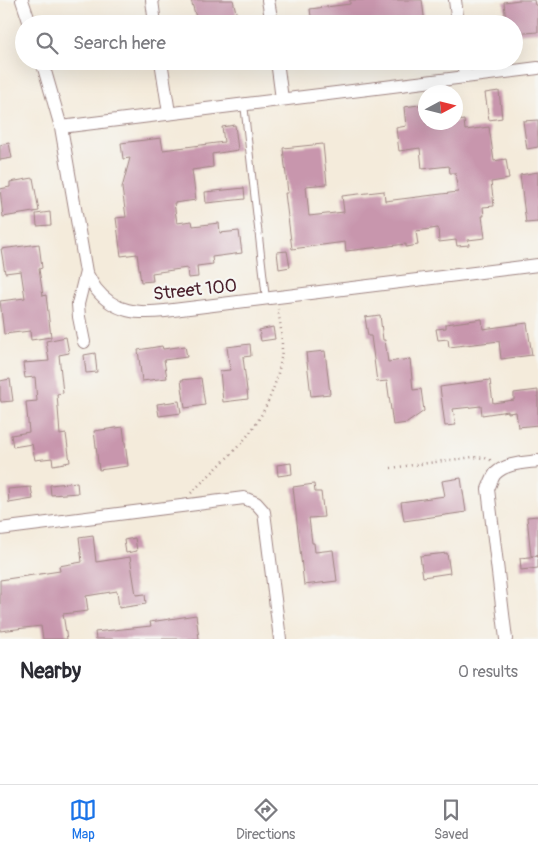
<!DOCTYPE html>
<html lang="en">
<head>
<meta charset="utf-8">
<style>
  body { margin:0; font-family:Pangolin,sans-serif; background:#f2f2f3; color:#2b2b33 }
  .compass { position:absolute; left:418px; top:85px; width:45px; height:45px; border-radius:50%; background:#fff; box-shadow:0 5px 20px #0002; rotate:83deg }
  .list { margin:0; padding:0; list-style:none }
  h2 { display:flex; justify-content:space-between; align-items:center; height:65px; margin:0; padding:0 20px; font-size:21px }
  h2 small { font-size:16px; font-weight:400; color:#7c7c81 }
  .icon { flex:none; width:28px; height:28px; fill:none; stroke:currentColor; stroke-width:2; stroke-linecap:round; stroke-linejoin:round }
  .map { position:relative; flex:none; width:538px; height:639px; overflow:hidden }
  .search { position:absolute; background:#fff; box-shadow:0 5px 20px #0002; left:15px; right:15px; top:15px; height:55px; display:flex; align-items:center; gap:12px; box-sizing:border-box; padding:0 18px; border-radius:28px; color:#7c7c81; font-size:19px }
  .sheet { height:145px; background:#fff }
  nav { display:flex; justify-content:space-around; align-items:center; box-sizing:border-box; height:70px; border-top:1px solid #e1e1e2; background:#fff; font-size:14px; color:#7c7c81 }
  nav a { display:grid; justify-items:center; gap:2px }
  nav .on { color:#1a73e8 }
  .map>svg:first-child { display:block }
</style>
</head>
<body>
<div class="map">
<svg width="538" height="639" viewBox="0 0 538 639">
  <rect width="100%" height="100%" fill="#f6f6f2"/>
  <filter id="ink" filterUnits="userSpaceOnUse"><feTurbulence type="fractalNoise" baseFrequency=".02" numOctaves="2"/><feDisplacementMap in="SourceGraphic" scale="10" xChannelSelector="R" yChannelSelector="G"/><feConvolveMatrix kernelMatrix="1 2 1 2 8 2 1 2 1" color-interpolation-filters="sRGB"/></filter>
  <filter id="wash" filterUnits="userSpaceOnUse"><feTurbulence type="fractalNoise" baseFrequency=".0096" numOctaves="4" result="noise"/><feDisplacementMap in="SourceGraphic" scale="20" xChannelSelector="R" yChannelSelector="G"/><feGaussianBlur stdDeviation="1.12" result="paint"/><feColorMatrix in="noise" values="0 0 0 0 0 0 0 0 0 0 0 0 0 0 0 0 0 1.4 0 .05"/><feComposite in="paint" operator="in"/></filter>
  <g filter="url(#wash)">
    <rect width="100%" height="100%" fill="#f4ebdb"/>
    <g id="blocks">
      <path fill="#c896ad" d="M191 0H233L239 24H198Z
        M350 0H422L425 24H312L310 9 350 4Z
        M519 0H534L535 5H538V32L514 34V24H506L504 2Z
        M499 91 502 118 489 120 485 93Z
        M426 104V124L456 122V121L464 120 465 130 489 127 494 161 506 159 509 179 491 182 494 206 483 207 484 216H482L485 238 468 240 469 245 457 246 456 240 439 242 438 228 416 231 418 245 406 247V244L346 251 345 242 292 249 285 193H288L283 148 323 144 327 184 306 186 309 216 344 212 342 196 384 191 385 201 458 192 455 173H450L449 166 422 169 420 148 399 151 396 128 406 126 404 107Z
        M538 120V147L527 149 523 121Z
        M235 125 238 150 212 154 213 167 192 170 196 200 174 203 177 223 192 221 193 226 219 223 220 233 239 231 242 253 212 257 213 264 197 266 198 277 188 278 187 268 152 273 153 281 141 282 137 254 121 256 116 218 126 217 122 188 130 158 123 159 121 143 161 138 163 150 224 142 222 127Z
        M9 143 12 158 0 160V145Z
        M538 172V222L526 223 520 175Z
        M33 178 39 211 3 217 0 189 10 187V182Z
        M244 188 245 199 206 203 205 192Z
        M50 212 51 225 37 226 36 214Z
        M39 244 42 268 39 269 43 296 46 295 51 337 31 340 30 331 4 334 0 301 25 298 21 271 5 273 1 249Z
        M287 251 290 267 279 269 277 252Z
        M380 315 383 340H385L388 362 410 359 413 390 421 389 424 411 407 423 393 425 387 381 377 382 371 336H368L365 317Z
        M482 319 483 329 527 323 532 355 501 359 499 341 449 347 448 339 438 340 436 329 446 328V324Z
        M273 327 275 339 261 341 259 330Z
        M66 337 69 353 59 355 63 393 57 394 60 435 66 434 70 462 53 465 52 458 35 460 32 444 13 447 11 435 29 432 26 402 37 401 35 377 25 378 23 363 49 361 46 341Z
        M250 344 251 356 243 357 248 399 223 402 220 371 230 370 227 347Z
        M162 346 163 349 185 346 187 357 164 360 167 378 142 381 138 350Z
        M325 351 330 394 311 396 306 353Z
        M95 353 97 372 86 373 84 355Z
        M201 378 205 405 185 408 181 380Z
        M10 379 13 401 1 402 0 398V381Z
        M490 380 493 403 514 400V393L538 390V425L518 427 516 412 508 413V411L482 415 481 406 453 409 456 425 445 426 440 387Z
        M179 401 181 413 159 416 157 404Z
        M123 427 128 466 99 470 94 431Z
        M291 463 292 474 278 476 277 465Z
        M461 478 466 512 404 521 401 502 445 496 442 481Z
        M77 482 78 493 51 495 50 485Z
        M314 484 315 492H321L324 517 309 518 312 543H314L315 552 333 550 337 581 304 585 293 487Z
        M31 487 33 499 9 503 8 489Z
        M538 516V568L521 570 520 558 538 556H531L527 517Z
        M93 535 96 562 130 557 136 595 145 594 146 604 119 608 117 591 86 596 88 611 63 614 67 639H43L41 626 0 631V580L60 571 59 566 82 562 79 537Z
        M135 538 137 551 126 553 124 540Z
        M447 553 450 573 423 577 420 556Z
        M196 615 199 639H96L95 632 151 626 150 622Z"/>
    </g>
  </g>
  <g filter="url(#ink)">
    <use href="#blocks" fill-opacity="0" stroke="#9f8583" stroke-width="1"/>
    <g fill="none" stroke-linecap="round" stroke-linejoin="round">
      <defs>
        <path id="lane" d="M244 104 266 299"/>
        <path id="street" d="M22 0 30 24
          M152 0 155 24
          M268 0 272 24
          M455 0 458 24
          M42 61 61 127 86 272C89 277 92 284 96 289 115 313 138 314 165 311L538 265
          M161 61 169 113
          M277 61 282 99
          M463 61 465 77
          M61 127 538 68
          M84 342 79 317 78 304 86 272
          M0 529 244 498 256 503 264 512 280 639
          M506 639 488 489C490 485 492 478 495 474 506 463 523 463 538 461"/>
      </defs>
      <use href="#lane" stroke="#9f8583" stroke-width="8"/>
      <use href="#street" stroke="#9f8583" stroke-width="14"/>
      <path stroke="#9f8583" stroke-width="2.5" stroke-dasharray="1 4" stroke-linecap="butt" d="M391 468 473 457 485 458 493 461
        M191 493C208 476 227 459 243 441 264 418 281 378 282 347 282 334 280 322 278 309"/>
      <use href="#lane" stroke="#fff" stroke-width="6"/>
      <use href="#street" stroke="#fff" stroke-width="12"/>
    </g>
  </g>
  <g text-anchor="middle" dominant-baseline="central" stroke-width="4.5" stroke-linejoin="round" paint-order="stroke">
    <g font-size="18" fill="#4a1f2b" stroke="#f6f6f2">
      <text transform="translate(195 290) rotate(-6)">Street 100</text>
    </g>
  </g>
</svg>
<svg class="compass" viewBox="-18 -18 36 36"><path d="M0-13l5 13h-10z" fill="#e53935"/><path d="M0 13l5-13h-10z" fill="#7c7c81"/></svg>
<div class="search"><svg class="icon" aria-label="search" viewBox="0 0 24 24"><circle cx="10" cy="10" r="6"/><path d="M15 15l6 6"/></svg>Search here</div>
</div>
<section class="sheet">
<h2>Nearby<small>0 results</small></h2>
<ul class="list">
</ul>
</section>
<nav>
<a class="on"><svg class="icon" aria-label="map" viewBox="0 0 24 24"><path d="M3 6l6-2 6 2 6-2v14l-6 2-6-2-6 2zM9 4v14M15 6v14"/></svg>Map</a>
<a><svg class="icon" aria-label="directions" viewBox="0 0 24 24"><path d="M12 3l9 9-9 9-9-9zM9 14v-3h6M13 9l2 2-2 2"/></svg>Directions</a>
<a><svg class="icon" aria-label="saved" viewBox="0 0 24 24"><path d="M7 4h10v16l-5-4-5 4z"/></svg>Saved</a>
</nav>
</body>
</html>
